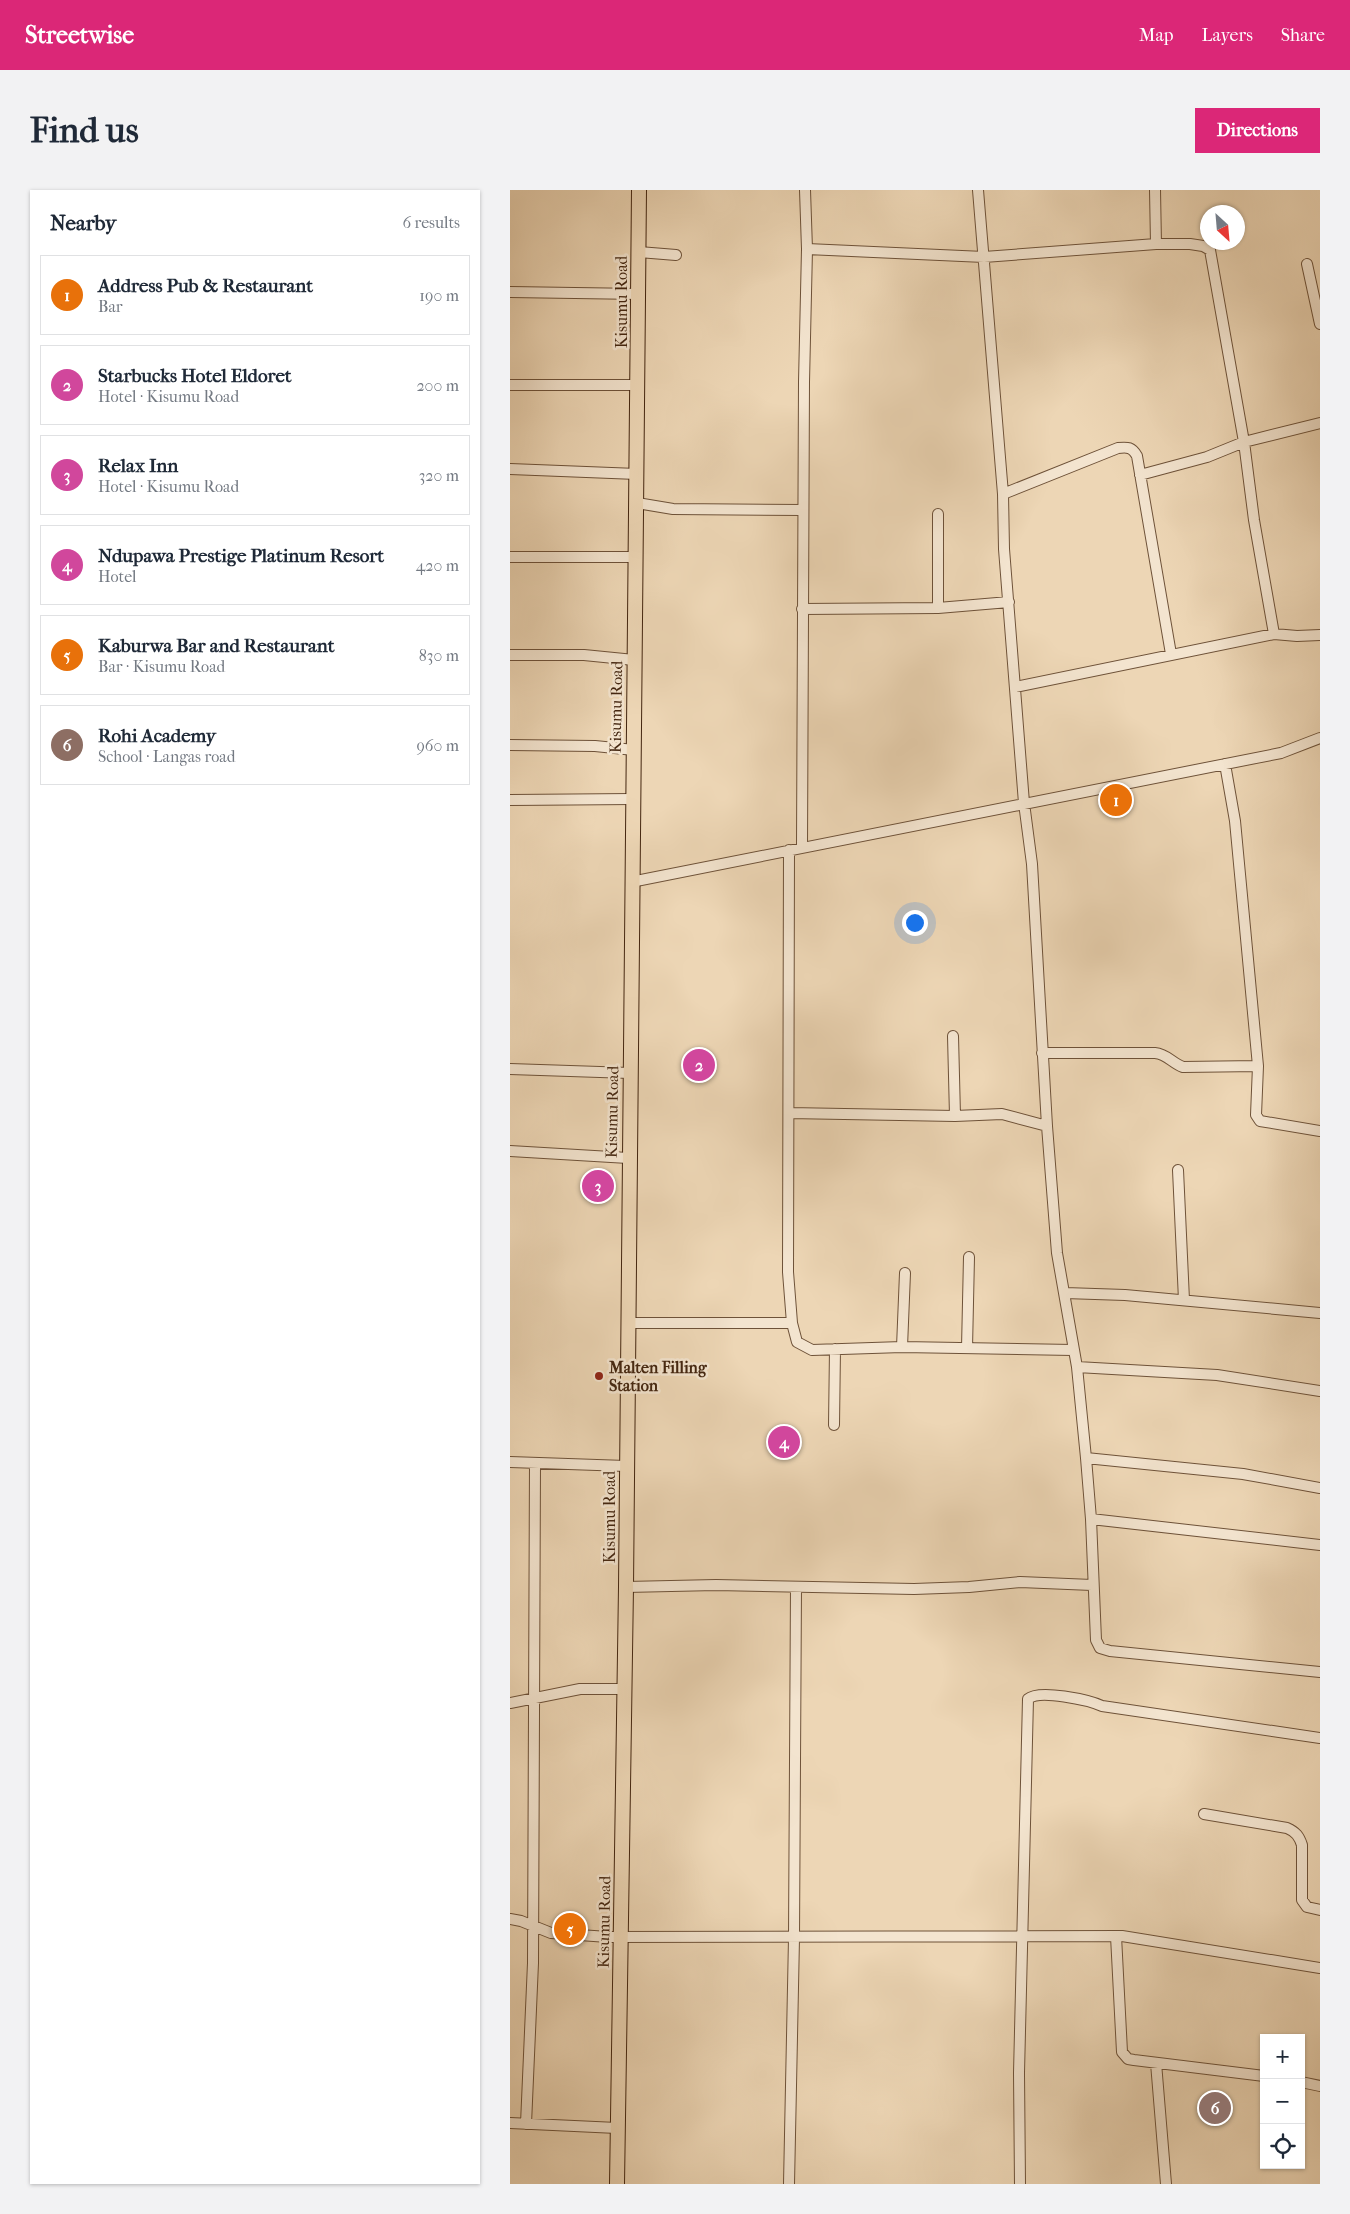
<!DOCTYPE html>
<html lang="en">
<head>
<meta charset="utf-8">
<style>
  body { margin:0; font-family:"IM FELL French Canon",serif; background:#f2f2f3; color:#1f2937 }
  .controls { position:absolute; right:15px; bottom:15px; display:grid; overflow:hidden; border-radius:0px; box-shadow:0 1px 4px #0004 }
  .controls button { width:45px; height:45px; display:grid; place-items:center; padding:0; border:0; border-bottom:1px solid #e0e1e3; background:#fff; color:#1f2937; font:25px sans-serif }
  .compass { position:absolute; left:690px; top:15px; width:45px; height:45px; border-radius:50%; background:#fff; box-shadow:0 1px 4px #0004; rotate:154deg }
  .you { position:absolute; left:404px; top:732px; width:18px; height:18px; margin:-12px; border:4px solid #fff; border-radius:50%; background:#1a73e8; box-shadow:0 0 0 8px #1a73e833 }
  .badge { display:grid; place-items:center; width:32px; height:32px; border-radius:50%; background:#db2777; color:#fff; font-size:16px; font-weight:700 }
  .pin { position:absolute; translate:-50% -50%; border:2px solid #fff; box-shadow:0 1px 5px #0006 }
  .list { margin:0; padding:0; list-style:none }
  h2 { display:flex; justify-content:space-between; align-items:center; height:65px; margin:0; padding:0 20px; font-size:21px }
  h2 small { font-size:16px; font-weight:400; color:#747a83 }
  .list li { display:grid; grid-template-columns:32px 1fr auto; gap:15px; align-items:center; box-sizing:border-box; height:80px; margin:0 10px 10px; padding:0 10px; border:1px solid #e0e1e3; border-radius:0px }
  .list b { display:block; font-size:19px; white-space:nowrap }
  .list p { margin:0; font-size:16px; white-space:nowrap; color:#747a83 }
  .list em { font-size:16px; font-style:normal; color:#747a83 }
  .icon { flex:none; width:28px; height:28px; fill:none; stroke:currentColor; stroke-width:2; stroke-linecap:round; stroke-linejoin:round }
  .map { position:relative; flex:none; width:810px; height:1994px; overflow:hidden; border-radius:0px }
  header { display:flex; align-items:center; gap:30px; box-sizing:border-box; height:70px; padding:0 25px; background:#db2777; color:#fff }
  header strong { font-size:24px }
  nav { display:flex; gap:28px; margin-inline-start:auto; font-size:18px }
  .intro { display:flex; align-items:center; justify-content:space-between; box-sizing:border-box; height:120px; padding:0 30px }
  h1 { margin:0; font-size:35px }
  .button { padding:12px 22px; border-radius:0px; background:#db2777; color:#fff; font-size:18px; font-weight:700 }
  main { display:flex; gap:30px; padding:0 30px }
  aside { flex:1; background:#fff; border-radius:0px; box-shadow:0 1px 4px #0004 }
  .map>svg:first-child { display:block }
</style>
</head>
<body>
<header>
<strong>Streetwise</strong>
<nav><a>Map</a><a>Layers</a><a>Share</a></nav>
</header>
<div class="intro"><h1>Find us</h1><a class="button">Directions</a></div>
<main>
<aside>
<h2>Nearby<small>6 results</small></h2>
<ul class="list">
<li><span class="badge" style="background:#e8710a">1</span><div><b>Address Pub &amp; Restaurant</b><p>Bar</p></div><em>190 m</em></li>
<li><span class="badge" style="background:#d1479c">2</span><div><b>Starbucks Hotel Eldoret</b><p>Hotel · Kisumu Road</p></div><em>200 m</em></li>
<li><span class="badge" style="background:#d1479c">3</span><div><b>Relax Inn</b><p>Hotel · Kisumu Road</p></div><em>320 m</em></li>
<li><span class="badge" style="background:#d1479c">4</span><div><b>Ndupawa Prestige Platinum Resort</b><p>Hotel</p></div><em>420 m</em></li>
<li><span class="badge" style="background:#e8710a">5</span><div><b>Kaburwa Bar and Restaurant</b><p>Bar · Kisumu Road</p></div><em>830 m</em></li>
<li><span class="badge" style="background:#8d6e63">6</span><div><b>Rohi Academy</b><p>School · Langas road</p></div><em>960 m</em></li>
</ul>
</aside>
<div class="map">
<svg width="810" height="1994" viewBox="0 0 810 1994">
  <rect width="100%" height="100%" fill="#edd6b5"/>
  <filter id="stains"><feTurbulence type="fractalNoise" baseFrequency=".004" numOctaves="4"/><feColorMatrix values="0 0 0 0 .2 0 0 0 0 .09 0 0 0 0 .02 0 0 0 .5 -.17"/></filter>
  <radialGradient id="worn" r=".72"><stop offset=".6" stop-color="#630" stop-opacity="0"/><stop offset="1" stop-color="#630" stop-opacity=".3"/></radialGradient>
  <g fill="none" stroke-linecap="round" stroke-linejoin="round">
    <defs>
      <path id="minor" d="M468 0 493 304 494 359 514 613 522 674 537 936 547 1063 567 1177 576 1268 581 1329 586 1450 590 1458 600 1461 810 1482
        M645 0 646 54
        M297 59 474 67 646 54H680L693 56 700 60 734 252 744 330 764 444
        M129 62 166 65
        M797 74 810 134
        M0 102 130 104
        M0 195H129
        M0 279 127 284
        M630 285 697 267 734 252 810 233
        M493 304 608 258C618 257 622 257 627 266L661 464
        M127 313 163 319 293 320
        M428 324V418
        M0 367H125
        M292 419 428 418 499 412
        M0 465H74L124 470
        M505 497 764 444 787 446 810 445
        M0 555 85 556 124 560
        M715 574 725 631 748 876 746 925 750 931 810 941
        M0 610 123 609
        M292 657 294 192 297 59 295 0
        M279 660 278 1082 282 1133 287 1152 302 1160 392 1157 563 1160
        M121 692 771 563 810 548
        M443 846 445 926
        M532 863H645C657 864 662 873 673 877L748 876
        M0 879 120 883
        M279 923 445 926 492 924 537 936
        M0 961 118 968
        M668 980 674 1110
        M555 1103 615 1105 810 1123
        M118 1133H282
        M392 1157 395 1083
        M457 1158 459 1067
        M567 1177 707 1185 810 1201
        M324 1235 325 1159
        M576 1268 733 1284 810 1298
        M0 1272 116 1276
        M581 1329 810 1355
        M116 1397 206 1395 404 1399 459 1397 510 1392 582 1395
        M0 1513 70 1499H114
        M694 1624 777 1638C786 1642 789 1646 792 1655V1710L797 1717 810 1720
        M0 1729 11 1731 41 1743 98 1747 612 1746 810 1778
        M606 1746 612 1862 618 1869 624 1870 754 1886
        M646 1873 656 1994
        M791 1892 810 1896
        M0 1933 107 1938
        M16 1934 23 1773 25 1273
        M279 1994 284 1748 286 1397
        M510 1994 509 1883 518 1509C529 1499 579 1510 592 1516L810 1548"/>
      <path id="highway" d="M107 1994 116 1397 129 0"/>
    </defs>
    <use href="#minor" stroke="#6e5239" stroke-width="12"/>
    <use href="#highway" stroke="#442610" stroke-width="16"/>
    <use href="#minor" stroke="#f3e4cf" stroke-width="10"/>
    <use href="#highway" stroke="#edd6b5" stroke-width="14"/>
  </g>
  <circle fill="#8f2418" stroke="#f3e4cf" stroke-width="2" cx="89" cy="1186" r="5"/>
  <g text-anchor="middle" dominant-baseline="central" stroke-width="5" stroke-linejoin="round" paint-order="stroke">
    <g font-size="16" fill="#442610" stroke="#f3e4cf">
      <text transform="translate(111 112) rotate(-90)">Kisumu Road</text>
      <text transform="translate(106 517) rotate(-89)">Kisumu Road</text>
      <text transform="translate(102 922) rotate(-89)">Kisumu Road</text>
      <text transform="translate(99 1327) rotate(-90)">Kisumu Road</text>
      <text transform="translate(94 1732) rotate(-89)">Kisumu Road</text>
    </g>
    <g font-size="16" font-weight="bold" fill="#442610" stroke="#f3e4cf" text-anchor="start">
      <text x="99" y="1177">Malten Filling<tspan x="99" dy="18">Station</tspan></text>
    </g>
  </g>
  <rect width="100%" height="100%" filter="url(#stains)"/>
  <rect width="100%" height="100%" fill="url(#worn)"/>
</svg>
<div class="controls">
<button>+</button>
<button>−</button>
<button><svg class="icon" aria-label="locate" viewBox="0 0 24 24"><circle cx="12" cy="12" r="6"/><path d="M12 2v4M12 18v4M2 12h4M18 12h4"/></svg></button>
</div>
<svg class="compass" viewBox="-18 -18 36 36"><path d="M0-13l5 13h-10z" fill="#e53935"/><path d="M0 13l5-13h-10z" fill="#747a83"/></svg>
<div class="you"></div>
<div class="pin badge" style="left:606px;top:610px;background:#e8710a">1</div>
<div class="pin badge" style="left:189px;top:875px;background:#d1479c">2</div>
<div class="pin badge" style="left:88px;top:996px;background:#d1479c">3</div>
<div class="pin badge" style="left:274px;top:1252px;background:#d1479c">4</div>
<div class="pin badge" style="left:60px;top:1739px;background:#e8710a">5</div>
<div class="pin badge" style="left:705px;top:1918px;background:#8d6e63">6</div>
</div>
</main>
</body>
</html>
